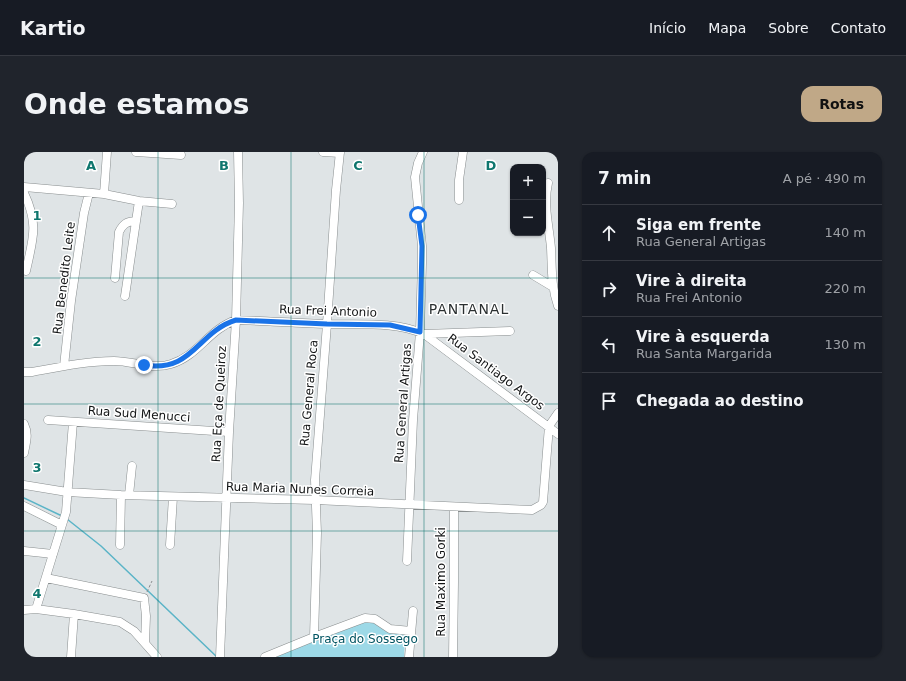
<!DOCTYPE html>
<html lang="pt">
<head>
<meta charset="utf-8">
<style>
  body { margin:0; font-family:"DejaVu Sans",sans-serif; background:#20242c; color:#f1f3f6 }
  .controls { position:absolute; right:12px; top:12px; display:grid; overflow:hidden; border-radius:8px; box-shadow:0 1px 3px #0004 }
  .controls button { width:36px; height:36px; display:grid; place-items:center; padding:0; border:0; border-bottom:1px solid #363941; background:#171b24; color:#f1f3f6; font:20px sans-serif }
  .stop { position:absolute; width:12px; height:12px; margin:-9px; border:3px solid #1a73e8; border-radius:50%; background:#fff }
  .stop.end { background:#1a73e8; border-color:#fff; box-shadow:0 1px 4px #0008 }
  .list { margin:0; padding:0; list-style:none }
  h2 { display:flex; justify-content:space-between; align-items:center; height:52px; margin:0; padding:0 16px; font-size:17px }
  h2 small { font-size:13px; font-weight:400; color:#9ea1a6 }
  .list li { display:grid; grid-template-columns:26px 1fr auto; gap:12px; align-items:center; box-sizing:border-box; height:56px; padding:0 16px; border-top:1px solid #363941 }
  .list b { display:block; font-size:15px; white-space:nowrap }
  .list p { margin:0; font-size:13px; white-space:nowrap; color:#9ea1a6 }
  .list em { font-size:13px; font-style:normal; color:#9ea1a6 }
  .icon { flex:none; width:22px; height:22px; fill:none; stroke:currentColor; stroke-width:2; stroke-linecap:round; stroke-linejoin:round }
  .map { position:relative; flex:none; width:534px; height:505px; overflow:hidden; border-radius:12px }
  header { display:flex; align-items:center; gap:24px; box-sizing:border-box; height:56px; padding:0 20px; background:#171b24; border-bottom:1px solid #363941 }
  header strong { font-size:19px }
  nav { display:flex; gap:22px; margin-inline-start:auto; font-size:14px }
  .intro { display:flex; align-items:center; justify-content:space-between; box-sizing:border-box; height:96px; padding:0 24px }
  h1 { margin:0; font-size:28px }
  .button { padding:10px 18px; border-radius:12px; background:#c0a887; color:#111; font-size:14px; font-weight:700 }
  main { display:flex; gap:24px; padding:0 24px }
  aside { flex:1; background:#171b24; border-radius:12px; box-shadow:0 1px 3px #0004 }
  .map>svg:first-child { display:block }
</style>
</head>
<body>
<header>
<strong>Kartio</strong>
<nav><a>Início</a><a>Mapa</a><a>Sobre</a><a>Contato</a></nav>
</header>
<div class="intro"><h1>Onde estamos</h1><a class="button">Rotas</a></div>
<main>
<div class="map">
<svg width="534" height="505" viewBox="0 0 534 505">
  <rect width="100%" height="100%" fill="#dfe4e6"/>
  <path fill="#9dd9e7" d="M342 468 381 481 380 505H245Z"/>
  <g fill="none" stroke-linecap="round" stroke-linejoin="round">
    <path stroke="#5bb4c7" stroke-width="1.5" d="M0 346 38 364
      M43 367 77 394 193 505"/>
    <defs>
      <path id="minor" d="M112 0 157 3
        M299 0 316 1
        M524 31C519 53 525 74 527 96 528 116 527 134 534 154
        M0 35 80 42 115 49 148 52
        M0 41C15 73 9 86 2 119
        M80 42 83 0
        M435 48V28L439 0
        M509 123 529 135
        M91 126 95 80C99 72 102 70 111 69
        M101 144 115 49
        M400 182 486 179
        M40 214 47 149 60 61 65 41
        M0 220H8C35 215 63 209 90 209 109 209 128 218 147 212 174 204 185 177 212 168 242 169 273 171 303 172 335 173 370 169 400 182L534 282
        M24 268 205 280
        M0 272C5 282 2 290 0 301
        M0 333 43 340 97 343 291 348 508 358 517 353 519 350 525 274 534 261
        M105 343 108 314
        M0 354 38 373
        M96 393 97 343
        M146 393 149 345
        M0 399 29 402
        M383 409 389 268 396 180 398 111V94L391 25 394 11 399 0
        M22 426 120 446 122 464 121 491
        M12 457 42 360 49 270
        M0 458 12 457 50 462 96 470 110 479 133 505
        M290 485 293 381 291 328 303 172 312 38 316 0
        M47 505 50 462
        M196 505 205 280 212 168 215 51 214 0
        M241 505 290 485 341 466 351 467 366 477 387 479
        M385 505 389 459
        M429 505 430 430V356"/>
    </defs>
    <use href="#minor" stroke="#898e8f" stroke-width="9"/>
    <path stroke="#898c8e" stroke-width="1" stroke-dasharray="3 2" stroke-linecap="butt" d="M123 440 128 429"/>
    <use href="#minor" stroke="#fff" stroke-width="8"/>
  </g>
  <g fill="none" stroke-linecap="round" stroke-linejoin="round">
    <path stroke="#1a73e8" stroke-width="5" d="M120 213C169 221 173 180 212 168L303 172 366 173 396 180 398 94 394 63"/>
  </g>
  <path fill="none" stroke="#0f766e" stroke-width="1" stroke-opacity="0.55" d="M134 0V505M267 0V505M400 0V505M0 126H534M0 252H534M0 379H534"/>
  <g text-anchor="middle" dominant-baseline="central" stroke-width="3" stroke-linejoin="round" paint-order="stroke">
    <g font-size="12" fill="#121415" stroke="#fff">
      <text transform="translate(40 126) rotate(-83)">Rua Benedito Leite</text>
      <text transform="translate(304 159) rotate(2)">Rua Frei Antonio</text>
      <text transform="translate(472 220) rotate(37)">Rua Santiago Argos</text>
      <text transform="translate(285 241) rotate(-85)">Rua General Roca</text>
      <text transform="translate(379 251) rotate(-86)">Rua General Artigas</text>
      <text transform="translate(195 252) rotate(-87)">Rua Eça de Queiroz</text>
      <text transform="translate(115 262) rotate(4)">Rua Sud Menucci</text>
      <text transform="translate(276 337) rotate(2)">Rua Maria Nunes Correia</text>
      <text transform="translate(417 430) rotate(-90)">Rua Maximo Gorki</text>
    </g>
    <g font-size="12" fill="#015462" stroke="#fff">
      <text x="341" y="487">Praça do Sossego</text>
    </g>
    <g font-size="14" letter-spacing="1" fill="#2b3031" stroke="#fff">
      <text x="445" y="157">PANTANAL</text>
    </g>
  </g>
  <g font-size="13" text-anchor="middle" font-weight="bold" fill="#0f766e" stroke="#fff" stroke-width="3" stroke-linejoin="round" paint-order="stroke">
    <text x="67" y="18">A</text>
    <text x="200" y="18">B</text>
    <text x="334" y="18">C</text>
    <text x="467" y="18">D</text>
    <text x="13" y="68">1</text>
    <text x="13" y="194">2</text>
    <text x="13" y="320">3</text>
    <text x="13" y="446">4</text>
  </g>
</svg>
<div class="controls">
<button>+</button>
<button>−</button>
</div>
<div class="stop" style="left:394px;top:63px"></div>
<div class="stop end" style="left:120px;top:213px"></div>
</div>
<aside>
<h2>7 min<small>A pé · 490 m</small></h2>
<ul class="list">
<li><svg class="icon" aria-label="ahead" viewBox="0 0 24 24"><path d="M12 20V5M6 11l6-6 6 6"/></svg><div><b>Siga em frente</b><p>Rua General Artigas</p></div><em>140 m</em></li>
<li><svg class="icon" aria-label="right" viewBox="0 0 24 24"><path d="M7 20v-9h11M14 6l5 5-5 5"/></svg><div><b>Vire à direita</b><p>Rua Frei Antonio</p></div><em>220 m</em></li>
<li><svg class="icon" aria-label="left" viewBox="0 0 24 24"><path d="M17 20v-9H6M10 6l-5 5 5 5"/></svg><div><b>Vire à esquerda</b><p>Rua Santa Margarida</p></div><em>130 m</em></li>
<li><svg class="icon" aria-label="arrive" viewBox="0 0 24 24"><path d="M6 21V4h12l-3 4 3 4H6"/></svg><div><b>Chegada ao destino</b></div></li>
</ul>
</aside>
</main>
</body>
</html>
